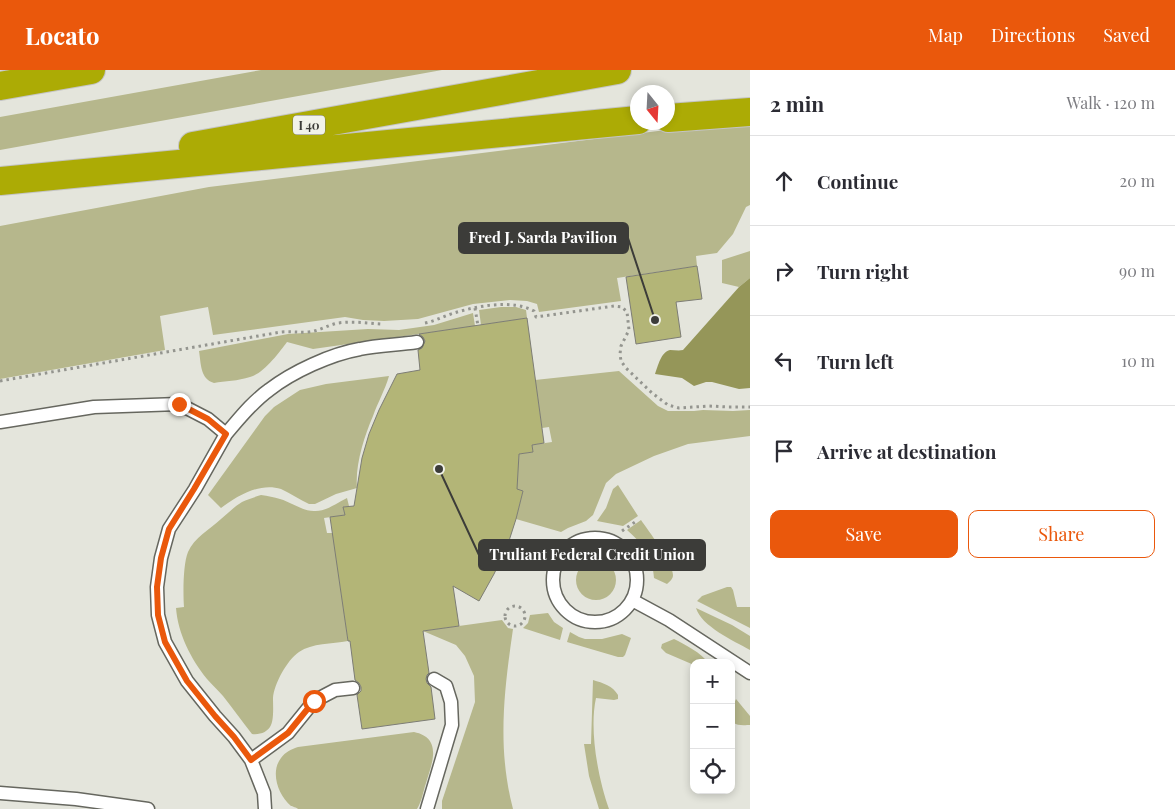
<!DOCTYPE html>
<html lang="en">
<head>
<meta charset="utf-8">
<style>
  body { margin:0; font-family:"Playfair Display",serif; background:#f2f2f3; color:#2b2b33 }
  .controls { position:absolute; right:15px; bottom:15px; display:grid; overflow:hidden; border-radius:10px; box-shadow:0 2px 8px #0003 }
  .controls button { width:45px; height:45px; display:grid; place-items:center; padding:0; border:0; border-bottom:1px solid #e1e1e2; background:#fff; color:#2b2b33; font:25px sans-serif }
  .compass { position:absolute; left:630px; top:15px; width:45px; height:45px; border-radius:50%; background:#fff; box-shadow:0 2px 8px #0003; rotate:162deg }
  .stop { position:absolute; width:15px; height:15px; margin:-11px; border:4px solid #ea580c; border-radius:50%; background:#fff }
  .stop.end { background:#ea580c; border-color:#fff; box-shadow:0 1px 5px #0008 }
  .list { margin:0; padding:0; list-style:none }
  h2 { display:flex; justify-content:space-between; align-items:center; height:65px; margin:0; padding:0 20px; font-size:21px }
  h2 small { font-size:16px; font-weight:400; color:#7c7c81 }
  .list li { display:grid; grid-template-columns:32px 1fr auto; gap:15px; align-items:center; box-sizing:border-box; height:90px; padding:0 20px; border-top:1px solid #e1e1e2 }
  .list b { display:block; font-size:19px; white-space:nowrap }
  .list em { font-size:16px; font-style:normal; color:#7c7c81 }
  .actions { display:flex; gap:10px; padding:15px 20px }
  .actions a { flex:1; padding:11px 0; border:1px solid #ea580c; border-radius:10px; text-align:center; font-size:18px; color:#ea580c }
  .actions .main { background:#ea580c; color:#fff }
  .icon { flex:none; width:28px; height:28px; fill:none; stroke:currentColor; stroke-width:2; stroke-linecap:round; stroke-linejoin:round }
  .map { position:relative; flex:none; width:750px; height:739px; overflow:hidden }
  header { display:flex; align-items:center; gap:30px; box-sizing:border-box; height:70px; padding:0 25px; background:#ea580c; color:#fff }
  header strong { font-size:24px }
  nav { display:flex; gap:28px; margin-inline-start:auto; font-size:18px }
  main { display:flex }
  aside { flex:1; background:#fff }
  .map>svg:first-child { display:block }
</style>
</head>
<body>
<header>
<strong>Locato</strong>
<nav><a>Map</a><a>Directions</a><a>Saved</a></nav>
</header>
<main>
<div class="map">
<svg width="750" height="739" viewBox="0 0 750 739">
  <rect width="100%" height="100%" fill="#e4e5dc"/>
  <path fill="#b6b78c" d="M261 0H442L0 80V47Z
    M750 51V135L746 137 733 164 717 183 696 186 697 196 617 208 621 231 539 242 537 234 527 231 510 230 473 234 418 249 384 251 363 250 345 247 213 265 208 237 160 246 165 280 0 309V156L209 117 706 55Z
    M750 181V208L739 217 722 213V190Z
    M501 237H516L526 240 527 248 481 255 479 240Z
    M473 243 475 256 313 279 287 272C279 283 263 304 250 307 238 311 225 311 214 313 200 309 201 293 199 281L288 264 368 259 399 260 434 255Z
    M619 301 658 336 668 341H694L703 340 733 341 750 340V366L688 374 654 386 616 404 606 413 593 445 586 451 568 458 561 462 516 449 523 421 515 419 517 410 519 384 533 382 532 375 552 372 549 357 542 358 535 310Z
    M389 306C385 320 378 332 373 346 364 367 355 395 357 418L336 424 315 434H309C300 430 290 423 281 419 260 412 237 426 221 438L208 425 265 346 274 337 300 320 326 314Z
    M618 415 638 446 623 456 597 451 606 438 613 419Z
    M261 425C268 426 274 427 280 429 291 432 302 441 314 441 325 442 337 433 347 428L349 436 343 437 345 445 324 448 327 463H333L348 571C332 574 312 573 299 582 287 590 274 614 273 628 273 635 274 649 271 655 268 662 260 665 252 664 242 651 233 639 223 626 218 620 212 615 207 609 191 589 178 564 176 538L184 537C183 523 183 494 188 482 194 468 210 459 221 449 228 443 234 437 242 432 248 429 255 427 261 425Z
    M641 450C648 460 673 493 673 505 673 509 670 511 667 514L654 508C653 487 642 473 627 460Z
    M576 510a20 20 0 1 1 40 0a20 20 0 1 1-40 0Z
    M727 517H731L733 520 737 537H750V558L697 531 702 526Z
    M696 538 732 555 750 566V580C734 571 701 556 696 538Z
    M548 543 554 552 563 558 560 570 523 558 528 553 530 545Z
    M502 550 508 558 513 559C504 621 497 678 513 739H442V731L475 632 474 606 465 586 456 575 423 561Z
    M570 562 579 567 585 569H602L622 564 631 568 625 585 623 587H618L567 572Z
    M674 569C684 574 702 583 708 593H694V595L666 583 661 578 662 574Z
    M593 610C603 613 613 616 618 625V629L614 630 596 628C589 660 598 708 609 739H599L589 706 584 674H591Z
    M736 629 750 646V655C746 655 737 656 734 653 730 649 734 633 736 629Z
    M414 662C443 668 432 693 426 713 423 722 422 731 417 739H298C297 738 292 736 291 736 278 725 270 702 281 688 285 682 292 679 298 677Z"/>
  <path fill="#959659" d="M750 208V318L739 319 712 312H706L694 316 682 308 655 304C658 296 661 282 670 280 674 280 679 281 683 280L739 217Z"/>
  <path fill="#b3b577" stroke="#7d7d75" d="M697 196 702 229 676 232 681 267 636 274 626 207Z
    M527 248 544 373 532 375 533 382 519 384 517 419 523 421 516 449 507 477 494 504 479 531 453 516 459 556 423 561 429 603 427 605 426 609 427 613 431 617 435 649 362 659 357 625 361 621V617L359 613 355 610 350 571H348L330 447 345 445 343 437 354 436 362 388 369 364 379 340 397 304 420 300 418 280 422 278 425 271 423 267 419 264Z"/>
  <g fill="none" stroke-linecap="round" stroke-linejoin="round">
    <defs>
      <path id="lane" d="M0 352 94 337 179 334 208 349 226 364 195 419 169 459 161 488 157 517 158 545 165 572 187 611 215 646 234 667 251 690 264 723 265 739
        M226 364C239 349 252 332 269 320 292 302 331 284 360 279 379 275 398 275 417 272
        M553 510a42 42 0 1 1 84 0a42 42 0 1 1-84 0Z
        M632 530 669 550 750 603
        M251 690 288 663 314 631 335 620 353 618
        M0 723 76 729 148 739
        M427 739 452 655 451 632 446 616 434 609"/>
      <path id="highway" d="M0 16 91 0
        M668 48 750 42
        M193 76 617 0
        M0 111 638 50"/>
    </defs>
    <use href="#lane" stroke="#66675f" stroke-width="15"/>
    <use href="#highway" stroke="#c4c4c4" stroke-width="30"/>
    <path stroke="#94958f" stroke-width="3" stroke-dasharray="2.5 4" stroke-linecap="butt" d="M475 238 478 256
      M425 253C435 251 444 246 454 243 477 236 512 229 534 241L536 247 614 236 622 237 627 242 629 260 621 276 620 284 621 291 626 298 652 323 668 335 679 338 709 336 728 337H750
      M0 311 281 262C291 261 299 263 309 262 319 261 328 255 338 253 353 251 367 253 381 254
      M622 461 638 450
      M505 546a10 10 0 1 1 20 0a10 10 0 1 1-20 0Z"/>
    <use href="#lane" stroke="#fff" stroke-width="12"/>
    <use href="#highway" stroke="#acab05" stroke-width="28"/>
  </g>
  <g fill="none" stroke-linecap="round" stroke-linejoin="round">
    <path stroke="#ea580c" stroke-width="6" d="M179 334 208 349 226 364 194 419 169 459 161 488 157 517 158 545 165 572 187 611 215 646 234 667 251 690 288 663 314 631"/>
  </g>
  <g text-anchor="middle" dominant-baseline="central" stroke-width="4" stroke-linejoin="round" paint-order="stroke">
    <rect fill="#f1f2e9" stroke="#72736e" stroke-width="1" x="293" y="45.5" width="32" height="19" rx="4"/>
    <g font-size="12" font-weight="bold" fill="#3c3c39">
      <text x="309" y="55">I 40</text>
    </g>
  </g>
  <path fill="none" stroke="#3c3c39" stroke-width="2" d="M655 250L628 168M439 399L479 485"/>
  <g fill="#3c3c39" stroke="#f1f2e9" stroke-width="2">
    <circle cx="655" cy="250" r="5"/>
    <circle cx="439" cy="399" r="5"/>
  </g>
  <g fill="#3c3c39" stroke="#3c3c39" stroke-width="2">
    <rect x="459" y="153" width="169" height="30" rx="5"/>
    <rect x="479" y="470" width="226" height="30" rx="5"/>
  </g>
  <g font-size="15" text-anchor="middle" font-weight="bold" fill="#fff">
    <text x="543" y="173">Fred J. Sarda Pavilion</text>
    <text x="592" y="490">Truliant Federal Credit Union</text>
  </g>
</svg>
<div class="controls">
<button>+</button>
<button>−</button>
<button><svg class="icon" aria-label="locate" viewBox="0 0 24 24"><circle cx="12" cy="12" r="6"/><path d="M12 2v4M12 18v4M2 12h4M18 12h4"/></svg></button>
</div>
<svg class="compass" viewBox="-18 -18 36 36"><path d="M0-13l5 13h-10z" fill="#e53935"/><path d="M0 13l5-13h-10z" fill="#7c7c81"/></svg>
<div class="stop" style="left:314px;top:631px"></div>
<div class="stop end" style="left:179px;top:334px"></div>
</div>
<aside>
<h2>2 min<small>Walk · 120 m</small></h2>
<ul class="list">
<li><svg class="icon" aria-label="ahead" viewBox="0 0 24 24"><path d="M12 20V5M6 11l6-6 6 6"/></svg><div><b>Continue</b></div><em>20 m</em></li>
<li><svg class="icon" aria-label="right" viewBox="0 0 24 24"><path d="M7 20v-9h11M14 6l5 5-5 5"/></svg><div><b>Turn right</b></div><em>90 m</em></li>
<li><svg class="icon" aria-label="left" viewBox="0 0 24 24"><path d="M17 20v-9H6M10 6l-5 5 5 5"/></svg><div><b>Turn left</b></div><em>10 m</em></li>
<li><svg class="icon" aria-label="arrive" viewBox="0 0 24 24"><path d="M6 21V4h12l-3 4 3 4H6"/></svg><div><b>Arrive at destination</b></div></li>
</ul>
<div class="actions"><a class="main">Save</a><a>Share</a></div>
</aside>
</main>
</body>
</html>
